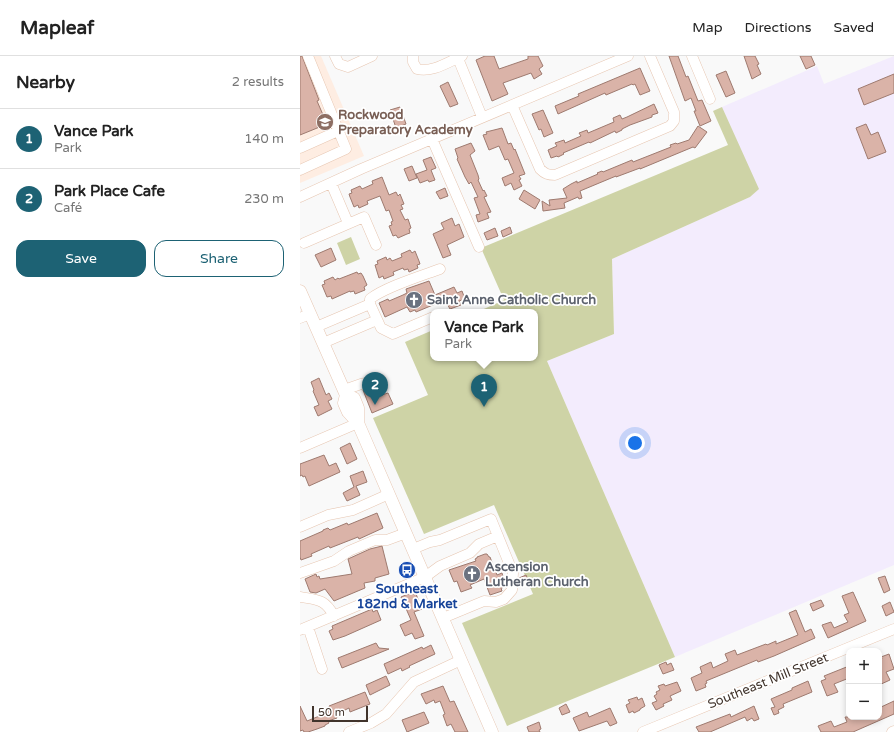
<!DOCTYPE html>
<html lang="en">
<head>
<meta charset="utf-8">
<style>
  body { margin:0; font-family:"Varela Round",sans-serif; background:#f6f6f6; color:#222 }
  .controls { position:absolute; right:12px; bottom:12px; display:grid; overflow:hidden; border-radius:8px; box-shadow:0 2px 6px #0003 }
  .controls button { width:36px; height:36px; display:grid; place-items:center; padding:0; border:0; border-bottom:1px solid #e0e0e0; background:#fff; color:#222; font:20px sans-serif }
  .scale { position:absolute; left:12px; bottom:10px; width:56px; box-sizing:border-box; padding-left:4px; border:2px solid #41342c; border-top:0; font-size:11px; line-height:14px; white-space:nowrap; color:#41342c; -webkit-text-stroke:3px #fff; paint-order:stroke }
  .you { position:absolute; left:335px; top:387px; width:14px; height:14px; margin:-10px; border:3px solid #fff; border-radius:50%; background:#1a73e8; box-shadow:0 0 0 6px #1a73e833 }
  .badge { display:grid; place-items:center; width:26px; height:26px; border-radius:50%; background:#1d6274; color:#fff; font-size:13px; font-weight:700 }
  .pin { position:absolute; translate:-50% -33px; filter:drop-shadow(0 1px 2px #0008) }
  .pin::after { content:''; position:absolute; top:21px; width:14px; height:12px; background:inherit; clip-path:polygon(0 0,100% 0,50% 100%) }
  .popup { position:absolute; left:130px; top:253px; width:108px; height:52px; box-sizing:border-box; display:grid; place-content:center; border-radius:8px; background:#fff; filter:drop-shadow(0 1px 3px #0005); font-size:13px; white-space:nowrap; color:#767676 }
  .popup b { font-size:15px; color:#222 }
  .popup::after { content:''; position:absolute; left:50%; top:100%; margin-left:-8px; border:8px solid transparent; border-top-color:#fff }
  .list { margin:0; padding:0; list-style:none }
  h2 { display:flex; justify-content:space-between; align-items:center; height:52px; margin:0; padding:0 16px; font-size:17px }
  h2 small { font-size:13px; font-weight:400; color:#767676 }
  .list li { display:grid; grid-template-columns:26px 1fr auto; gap:12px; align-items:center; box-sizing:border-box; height:60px; padding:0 16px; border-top:1px solid #e0e0e0 }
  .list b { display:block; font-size:15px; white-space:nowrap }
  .list p { margin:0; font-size:13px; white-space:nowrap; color:#767676 }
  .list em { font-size:13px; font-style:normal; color:#767676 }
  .actions { display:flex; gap:8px; padding:12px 16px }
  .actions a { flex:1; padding:9px 0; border:1px solid #1d6274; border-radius:12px; text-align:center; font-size:14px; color:#1d6274 }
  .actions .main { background:#1d6274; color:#fff }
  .map { position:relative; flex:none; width:594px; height:676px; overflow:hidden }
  header { display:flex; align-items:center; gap:24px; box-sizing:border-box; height:56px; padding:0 20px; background:#fff; border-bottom:1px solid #e0e0e0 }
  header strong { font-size:19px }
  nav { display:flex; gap:22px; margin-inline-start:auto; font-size:14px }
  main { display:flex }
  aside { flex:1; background:#fff }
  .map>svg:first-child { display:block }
</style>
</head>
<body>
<header>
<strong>Mapleaf</strong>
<nav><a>Map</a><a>Directions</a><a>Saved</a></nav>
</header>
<main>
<aside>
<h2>Nearby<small>2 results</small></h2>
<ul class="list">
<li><span class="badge">1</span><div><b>Vance Park</b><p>Park</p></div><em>140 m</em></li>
<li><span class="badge">2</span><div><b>Park Place Cafe</b><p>Café</p></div><em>230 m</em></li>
</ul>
<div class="actions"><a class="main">Save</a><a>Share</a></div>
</aside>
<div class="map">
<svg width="594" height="676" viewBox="0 0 594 676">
  <rect width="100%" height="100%" fill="#f9f9f9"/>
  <path fill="#f3ecfd" d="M594 0V509L375 601 247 305 314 278 312 203 450 141 458 133 422 51 517 10 524 28Z"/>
  <path fill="#feede2" d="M0 0H21L64 100 0 127Z"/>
  <path fill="#ced3a6" d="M422 51 459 133 450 141 312 203 314 278 247 305 375 601 207 670 162 567 233 538 194 449 124 478 73 362 128 339 105 286 133 274V302H235V256H177L204 244 181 192 428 89 413 55Z
    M51 181 60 203 46 209 37 187Z"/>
  <path fill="#dab3a8" stroke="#9e7a6f" d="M0 0H2L19 44 17 45 27 68 0 79Z
    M185 0H194L199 13 228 3V0H238L243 10 239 13 242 18 234 23 231 17 203 27 208 38 192 45 176 4Z
    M369 0H378L386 21 388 20 398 45 402 44 411 65 400 70 394 55H396L391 42 385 45Z
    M444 0H455L459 8 457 9 461 18 452 23Z
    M500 0H511L515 9 506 13Z
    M340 12 350 35 340 39 335 28 333 29 332 28 306 39 305 37 258 58 255 50 279 40 278 38Z
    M426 15 435 37 426 41 416 19Z
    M594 18V37L564 49 558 33Z
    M148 26 158 48 150 51 140 30Z
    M354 48 358 57 352 59V61L330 69 322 73V74L316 77 315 75 290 87 289 86 263 97 264 98 258 101 257 100 251 102 248 94 257 90 255 87 264 84 265 87 281 80 279 77 287 74 288 77 314 66 313 62 320 59 322 63 327 61Z
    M100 51 106 68 96 72 90 54Z
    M243 54 253 77 244 81 241 73 239 74 232 58Z
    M566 68 571 79 578 76 586 96 568 103 556 72Z
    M398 70 407 76 395 92 393 91 340 113V112L316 121V120L280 135 282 142 279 143 278 141 264 147 265 152 243 155 242 145 250 150 249 144 267 142 263 133 271 128 277 125V127L298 118 297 117 302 115 303 116 332 104 333 106 371 91 370 89 376 87 377 88 389 84Z
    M202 72 208 88 211 87 214 94 215 93 225 118 219 120 221 123 219 124 222 130 214 134 211 127 205 130 202 122 214 117 208 103 205 104 199 90 189 94 183 79 187 78 186 76Z
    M171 87 175 95 170 99 178 119 179 123 178 124 183 135 184 134 187 140 184 141 191 156 187 157 189 162 178 166 176 159 180 158 174 142 178 141 171 126 169 128 165 121 157 103 158 102 155 93Z
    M131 101 136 112 131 114 135 124 129 126 128 124 120 127 116 118 127 114 123 104Z
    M112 110 117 122 109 125 104 113Z
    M82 121 89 139 96 136 98 140 100 138 104 148 101 149 103 153 100 154 105 164 108 163 111 172 109 173 110 177 107 178 98 182 96 179 93 180 89 170 92 169 91 166 93 165 89 154 86 155 80 140 67 145 68 148 59 152 58 149 54 151 50 141 49 138 52 137 51 134 60 130 62 133 73 128 72 125Z
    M145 132 148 140 140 143 136 136Z
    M224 134 240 144 235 153 219 143Z
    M152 162 155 170 159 168 164 181 147 189 151 199 143 202 133 178 144 173 141 167Z
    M210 171 212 177 203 181 201 175Z
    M195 172 198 180 187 184 184 177Z
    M31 192 36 204 21 211 15 199Z
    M110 194 112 197 115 195 119 205 120 208 117 209 118 212 109 216 108 213 104 214 103 212 93 216 94 219 84 223 83 220 79 222 75 209 78 208 77 205 86 201 87 204 90 202 92 205 102 201 101 198Z
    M57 216 58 218 61 217 63 220 67 229 64 231 65 234 55 238 54 235 50 236V235L32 243 31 240 27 241 22 229 25 228 24 225 33 221 35 224 38 222 39 223Z
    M129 225 135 239 154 231 157 237 162 235 165 243 159 245 161 249 150 253 145 244 116 256 115 254 110 256 107 251 85 261 79 247 88 243 89 245 103 239 107 237 106 233Z
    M19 322 26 339 29 337 32 343 28 345 32 353 18 360 14 351 19 349 13 335 14 334 11 326Z
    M78 331 82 339 88 337 93 348 72 357 63 334Z
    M50 387 57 403 47 408 40 392Z
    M24 399 29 410 36 407 40 416 9 430 5 420 3 421 2 419 0 420V408Z
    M63 415 67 426 56 430 60 439 47 445 43 437 54 431 50 420Z
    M77 457 83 472 59 483 58 481 30 492 29 490 11 498 12 500 1 504 0 501V485L23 475V474L28 472 30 474 47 467 48 469Z
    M82 490 89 518 75 522V525L64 527 65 532 34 545 25 533 16 537 10 536 5 523 16 518 17 521 19 520 20 523 52 518 48 503 70 493Z
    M185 498H187L189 501H190L197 519 202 517 206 531 201 532 202 535 190 539 184 523 170 529 172 532 161 536 157 525 154 526 149 514 176 505 175 503 177 502V501Z
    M226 519 229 526 220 529 219 522Z
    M585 520 590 534 584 537 578 522Z
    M113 536 114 539 116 538 122 553 114 556 124 580 115 583 112 577 105 580 100 569 111 564 101 541Z
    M553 536 566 565 528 582 522 569 531 566 534 572 548 566 544 559 549 557 542 540Z
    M521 544 524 550 513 555 510 548Z
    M590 546 594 556 586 560 582 550Z
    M72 553 73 556 77 554 81 564 45 580 33 584 29 575 33 573 32 570Z
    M496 554 505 576 511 573 515 582 474 600 458 606 457 604 406 625 407 627 405 628 406 631 396 635 391 622 402 617 400 611 411 606 413 612 428 605 425 598 435 594 437 599 466 588 467 589 476 585V588L498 579 489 557Z
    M76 587 79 592 89 593 42 612 38 602Z
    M131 589 135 598 109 610 110 611 102 615 101 612 88 618 84 608 122 591 123 593Z
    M589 598 594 613 586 616 590 624 579 629V605L582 603 581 601Z
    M366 606 367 609 371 607 374 614 363 618 359 609Z
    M549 610V622L534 628 538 636 527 640 521 625 526 623 524 620Z
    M86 620 90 629 70 639 66 629Z
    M508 625 512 636 483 648 484 651 478 654 479 657 474 659 471 652 475 651 471 643 492 634V632Z
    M377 626 381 635 370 640 372 644 363 648 364 650 356 654 352 647 357 645 354 640 357 638 356 636 360 634 358 630 364 628 365 630Z
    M143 630 150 646 154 645 168 676H155L151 668 147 670 143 659 145 658 140 645 135 647 134 644 126 648 121 638Z
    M65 636 70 648 50 656 49 652 35 659 37 662 28 665 29 667 25 669V670L17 673 8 676H4L3 674 0 675V650L7 665 27 657 26 655 30 653 29 650Z
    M337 641 338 644 342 642 345 650 340 653V654L334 657 333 655 329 657 326 649 330 647 328 644Z
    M594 645V658L553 676H521L518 670 531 665 534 671 547 666 545 661H579V652Z
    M266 648 270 656 262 659 259 652Z
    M454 650 459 663 454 665 452 662 447 665 445 661 410 676H399L396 671 430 658 431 661Z
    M310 652 317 667 310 670 307 665 279 675 273 662 287 656 289 661Z
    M124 656 129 667 107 676 102 664Z
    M239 666 241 673 239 674 240 676H229L227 671Z"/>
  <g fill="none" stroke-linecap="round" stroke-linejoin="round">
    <defs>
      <path id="minor" d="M35 0 39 8 48 11 72 0
        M113 0V6L117 13C132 17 148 6 162 0
        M157 0 182 61
        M392 0 410 43
        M212 49 240 113C245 118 248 119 255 119L370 70 374 65V56L350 0
        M132 83 179 191
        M0 92 38 75
        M0 114 46 93 8 0
        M31 127 48 167
        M0 141 61 113 328 0
        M4 187 64 161 76 189
        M133 261 93 278 81 272 70 248V243C85 231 121 220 140 213
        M0 262 10 258
        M16 271 70 248
        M23 287 77 264
        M44 334 61 328 81 324
        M0 392 58 367
        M0 471 28 459 53 454 89 438
        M113 493 130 486 140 484 191 463 213 517 212 534 204 543 196 546 184 545 143 562
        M0 517 34 505 49 495 75 484H87L106 477
        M0 541C18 544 25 543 34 560
        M8 571 22 613
        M0 574 125 521 140 510 170 497 179 488 198 480
        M49 676 71 667 86 658 114 626 161 604
        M343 676 594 573
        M592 676 594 675"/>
      <path id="major" d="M0 235 46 339 54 342 58 352V367
        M46 339 44 347 48 356 58 367 192 676"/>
    </defs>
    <use href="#minor" stroke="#e7c6b1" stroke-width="11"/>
    <use href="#major" stroke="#e7c6b1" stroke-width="13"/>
    <use href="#minor" stroke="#fff" stroke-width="10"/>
    <use href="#major" stroke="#fff" stroke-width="12"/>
  </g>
  <defs>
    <symbol id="school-disc" viewBox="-11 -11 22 22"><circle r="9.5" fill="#8d6e63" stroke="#fff"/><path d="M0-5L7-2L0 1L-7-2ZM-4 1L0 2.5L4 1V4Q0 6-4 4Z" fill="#fff"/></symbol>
    <symbol id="church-disc" viewBox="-11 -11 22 22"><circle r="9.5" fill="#6b7280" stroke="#fff"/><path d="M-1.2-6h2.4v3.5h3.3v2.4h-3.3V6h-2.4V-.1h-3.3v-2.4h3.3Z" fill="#fff"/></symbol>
    <symbol id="bus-disc" viewBox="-11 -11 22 22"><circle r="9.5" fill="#1a4fb4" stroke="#fff"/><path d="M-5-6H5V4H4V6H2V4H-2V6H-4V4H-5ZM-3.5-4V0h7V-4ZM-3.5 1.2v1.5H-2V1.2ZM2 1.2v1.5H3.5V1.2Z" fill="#fff"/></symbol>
  </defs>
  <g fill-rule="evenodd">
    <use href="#school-disc" x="15" y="56" width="20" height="20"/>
    <use href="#church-disc" x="104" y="234" width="20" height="20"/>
    <use href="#bus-disc" x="97" y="504" width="20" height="20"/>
    <use href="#church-disc" x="162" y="508" width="20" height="20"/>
  </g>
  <g text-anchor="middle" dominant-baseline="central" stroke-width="3.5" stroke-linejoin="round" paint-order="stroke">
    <g font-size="13" font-weight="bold" fill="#785e54" stroke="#fff" text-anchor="start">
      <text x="38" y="59">Rockwood<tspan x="38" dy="15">Preparatory Academy</tspan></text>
    </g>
    <g font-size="13" font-weight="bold" fill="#5b616d" stroke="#fff" text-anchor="start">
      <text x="127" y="244">Saint Anne Catholic Church</text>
      <text x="185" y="511">Ascension<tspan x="185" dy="15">Lutheran Church</tspan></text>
    </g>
    <g font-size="13" font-weight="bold" fill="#164399" stroke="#fff">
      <text x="107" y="533">Southeast<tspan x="107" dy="15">182nd &amp; Market</tspan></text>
    </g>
    <g font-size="13" fill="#41342c" stroke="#fff">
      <text transform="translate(468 625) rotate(-22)">Southeast Mill Street</text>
    </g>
  </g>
</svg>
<div class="controls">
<button>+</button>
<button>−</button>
</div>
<div class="scale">50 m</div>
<div class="you"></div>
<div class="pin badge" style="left:184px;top:351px">1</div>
<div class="popup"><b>Vance Park</b>Park</div>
<div class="pin badge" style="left:75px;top:349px">2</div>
</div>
</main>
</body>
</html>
